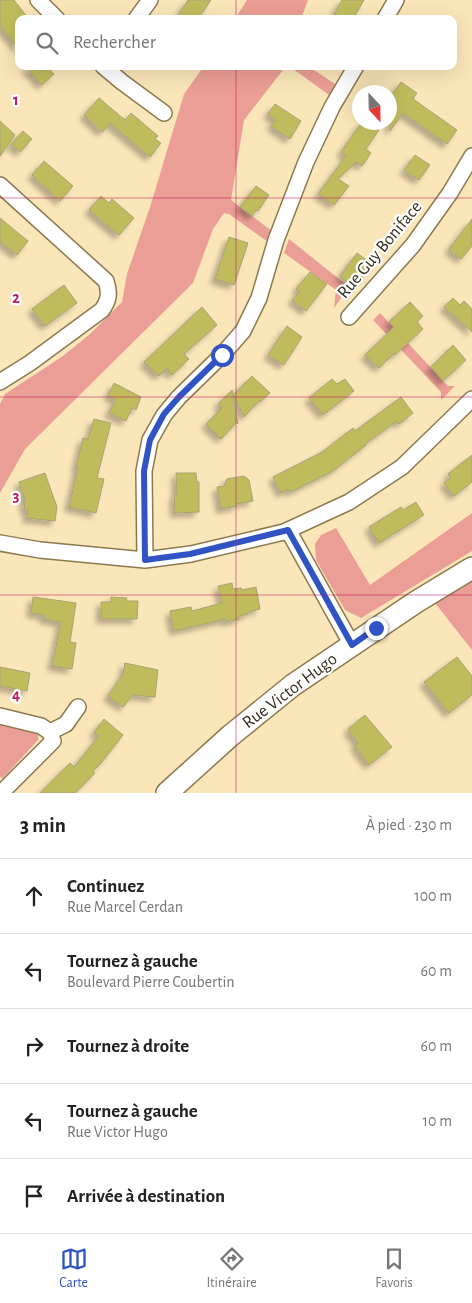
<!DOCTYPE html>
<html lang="fr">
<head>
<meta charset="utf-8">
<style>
  body { margin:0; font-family:"Alegreya Sans",sans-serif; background:#f2f2f2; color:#222 }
  .compass { position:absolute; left:352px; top:85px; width:45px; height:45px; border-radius:50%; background:#fff; box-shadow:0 5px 20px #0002; rotate:158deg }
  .stop { position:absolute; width:15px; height:15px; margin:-11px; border:4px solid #3154c4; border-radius:50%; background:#fff }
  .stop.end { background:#3154c4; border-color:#fff; box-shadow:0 1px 5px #0008 }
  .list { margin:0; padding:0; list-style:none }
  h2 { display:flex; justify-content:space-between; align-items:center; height:65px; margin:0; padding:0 20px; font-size:21px }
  h2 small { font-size:16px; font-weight:400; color:#767676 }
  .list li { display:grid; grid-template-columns:32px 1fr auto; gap:15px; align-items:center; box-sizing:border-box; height:75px; padding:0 20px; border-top:1px solid #e0e0e0 }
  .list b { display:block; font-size:19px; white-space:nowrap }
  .list p { margin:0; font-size:16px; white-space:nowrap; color:#767676 }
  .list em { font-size:16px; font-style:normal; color:#767676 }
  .icon { flex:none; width:28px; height:28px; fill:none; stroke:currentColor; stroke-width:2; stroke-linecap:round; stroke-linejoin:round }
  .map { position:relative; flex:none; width:472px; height:793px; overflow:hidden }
  .search { position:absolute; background:#fff; box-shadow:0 5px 20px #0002; left:15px; right:15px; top:15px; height:55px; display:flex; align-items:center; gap:12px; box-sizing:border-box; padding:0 18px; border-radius:10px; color:#767676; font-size:19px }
  .sheet { height:440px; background:#fff }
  nav { display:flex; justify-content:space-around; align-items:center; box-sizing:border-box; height:70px; border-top:1px solid #e0e0e0; background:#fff; font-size:14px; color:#767676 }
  nav a { display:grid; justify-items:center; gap:2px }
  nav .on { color:#3154c4 }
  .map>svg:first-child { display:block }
</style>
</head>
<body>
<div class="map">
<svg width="472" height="793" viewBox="0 0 472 793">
  <defs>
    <filter id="shadow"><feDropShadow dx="-4.5" dy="4.5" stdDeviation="2.5" flood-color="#0004"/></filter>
  </defs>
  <rect width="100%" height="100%" fill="#fbe6b9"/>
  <path fill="#eb9e95" d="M247 0H308L301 19H235Z
    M204 66H286L244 120 231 200 272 231 268 242 229 214 224 213 213 229 193 283 25 449 0 493V404L5 394 63 356 90 334 122 302 127 274 151 204 184 94Z
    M289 66H308L335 84 329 95Z
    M289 239 349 287 334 308 336 290 284 253Z
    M380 313 448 386H455L441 400V392L373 320Z
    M472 513V551L361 618 345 610 316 560 315 544 321 535 336 528 370 585Z
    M472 577V650L435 603Z
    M0 723 34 729 38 734V740L3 778 0 777Z"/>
  <path fill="#c0bc5d" stroke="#a5a476" filter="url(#shadow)" d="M0 0H14L29 19H19V49L0 26Z
    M188 0H211L198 19H176Z
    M342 0H364L353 19H341L334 15Z
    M25 66H46L54 74 42 85Z
    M401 82 417 93 413 99 457 130 447 144 403 113 390 131V98Z
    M99 98 125 120 131 113 158 136 155 139 161 143 150 157 110 123 102 132 84 115Z
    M275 104 301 121 290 139 271 126 276 120 268 114Z
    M0 121 15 135 0 156Z
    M362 122H368L379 130 366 149 371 153 362 166 356 162 338 179 349 186 334 205 318 194 346 156 341 152Z
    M23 131 32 139 20 152 11 144Z
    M415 155 430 165 419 180 404 170Z
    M44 161 73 186 60 201 32 175Z
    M256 186 269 195 258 211 256 210 252 216 240 207Z
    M101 196 109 203 112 199 134 218 119 235 89 210Z
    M0 218 28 241 17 255 0 241Z
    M472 219V246L461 259 449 249Z
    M229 237 248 243 234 285 215 279Z
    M357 253 372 264 353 289 340 276Z
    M310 272 327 284 306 311 292 300 300 291 296 289Z
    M64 285 77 303 45 326 32 309Z
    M453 298 460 305 464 301 472 309V332L444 307Z
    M410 302 423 316 417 322 423 329 395 355 393 354 379 368 365 355 394 327 389 322Z
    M202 307 217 325 184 354 189 359 172 375 167 368 159 376 144 362Z
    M287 326 302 337 284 365 268 355Z
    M453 345 466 360 443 381 431 367Z
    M252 376 270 393 261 401H259L244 417 233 395Z
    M332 379 337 384 345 379 354 391 323 415 309 398Z
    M114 383 141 397 136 410 132 408 126 421 109 413 116 399 108 396Z
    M232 390 238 424 237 422 221 439 206 424 222 408 218 404Z
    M401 397 413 413 399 424 397 421 365 444 366 445 333 471 291 492 289 489 281 493 273 477 322 452 353 428 355 431Z
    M94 419 111 423 97 478 104 479 96 513 69 507 78 467H76L83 438 88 439Z
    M472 455V482L454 496 444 483 451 477 448 474Z
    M45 473 57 507 55 521 27 518 28 511 24 509 25 501 19 482Z
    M176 473H196L197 482H199V512L175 513 174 495H177Z
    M244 476 249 480 253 501 236 504V506L221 509 217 487 224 486 227 479Z
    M416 502 424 515 379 543 369 527 401 507 403 510Z
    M232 583 233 589 241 588 242 590 256 587 260 609 248 612V614L239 616V619L226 622V619L174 631 170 611 191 607 192 611 222 603 218 586Z
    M33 597 76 603 70 642 76 643 72 669 52 666 61 622 44 619 45 615 31 613Z
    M111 597 127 598 126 601H138L137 619H101V602H111Z
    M457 657 472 676V695L449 713 424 682Z
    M125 663 158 670 155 697 133 695 123 707 108 696 123 674Z
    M0 667 30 673 27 691 0 686Z
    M365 715 392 747 369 765 355 746 358 743 348 729Z
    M104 719 123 735 102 762 92 772 95 773 75 793H40L70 763 74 767 99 736 94 732Z"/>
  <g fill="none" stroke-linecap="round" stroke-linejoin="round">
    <defs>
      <path id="street" d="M38 0 57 19
        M136 19 150 0
        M385 19 396 0
        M103 66 122 82 164 113
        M0 185 106 281C110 293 109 300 102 310L30 363 0 382
        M349 317 413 245 450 193 472 156
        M288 530 352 645
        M0 543 40 550 145 560 191 554 284 532 349 502 402 467 472 399
        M145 560 144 471 150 440 164 415 179 397 222 355 243 331 259 298 276 240 306 162 332 107 356 66
        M0 716 41 726 50 732 53 741 1 793
        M50 732 66 724 78 707"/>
      <path id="secondary" d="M167 793 230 736 293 685 416 602 472 568"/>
    </defs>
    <use href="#street" stroke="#8c7a4f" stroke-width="18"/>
    <use href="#secondary" stroke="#8c7a4f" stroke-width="24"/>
    <use href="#street" stroke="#fff" stroke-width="15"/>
    <use href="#secondary" stroke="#fff" stroke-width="21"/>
  </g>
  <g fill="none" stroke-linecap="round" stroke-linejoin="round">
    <path stroke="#3154c4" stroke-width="6" d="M222 355 179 397 164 414 150 440 144 471 145 560 190 554 288 530 352 645 376 628"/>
  </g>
  <path fill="none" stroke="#c2185b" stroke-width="1" stroke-opacity="0.55" d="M236 0V19M236 66V793M0 198H472M0 397H472M0 595H472"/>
  <g text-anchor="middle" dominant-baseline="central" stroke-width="4.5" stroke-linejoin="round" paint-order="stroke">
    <g font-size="18" fill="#362e1c" stroke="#fff">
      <text transform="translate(380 250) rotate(-50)">Rue Guy Boniface</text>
      <text transform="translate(290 691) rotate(-37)">Rue Victor Hugo</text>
    </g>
  </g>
  <g font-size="16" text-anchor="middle" font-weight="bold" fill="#c2185b" stroke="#fff" stroke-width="4.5" stroke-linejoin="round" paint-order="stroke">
    <text x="16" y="105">1</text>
    <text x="16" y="303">2</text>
    <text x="16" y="501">3</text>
    <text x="16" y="700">4</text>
  </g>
</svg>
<svg class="compass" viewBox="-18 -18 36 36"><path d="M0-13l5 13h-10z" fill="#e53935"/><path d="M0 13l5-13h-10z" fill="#767676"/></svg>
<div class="stop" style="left:222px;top:355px"></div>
<div class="stop end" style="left:376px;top:628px"></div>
<div class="search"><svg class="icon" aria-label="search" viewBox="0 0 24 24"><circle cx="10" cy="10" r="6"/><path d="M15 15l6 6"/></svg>Rechercher</div>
</div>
<section class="sheet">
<h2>3 min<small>À pied · 230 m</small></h2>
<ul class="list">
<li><svg class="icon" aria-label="ahead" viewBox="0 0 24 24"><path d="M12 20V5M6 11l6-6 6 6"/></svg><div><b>Continuez</b><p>Rue Marcel Cerdan</p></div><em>100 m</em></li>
<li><svg class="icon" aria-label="left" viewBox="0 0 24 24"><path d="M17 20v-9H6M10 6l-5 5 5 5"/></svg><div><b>Tournez à gauche</b><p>Boulevard Pierre Coubertin</p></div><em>60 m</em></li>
<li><svg class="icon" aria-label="right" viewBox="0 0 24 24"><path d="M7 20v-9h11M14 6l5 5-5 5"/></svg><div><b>Tournez à droite</b></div><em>60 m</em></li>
<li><svg class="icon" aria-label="left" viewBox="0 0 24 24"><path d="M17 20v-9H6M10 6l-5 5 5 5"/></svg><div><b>Tournez à gauche</b><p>Rue Victor Hugo</p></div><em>10 m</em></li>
<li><svg class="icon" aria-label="arrive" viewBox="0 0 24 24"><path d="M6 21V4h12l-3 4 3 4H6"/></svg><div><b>Arrivée à destination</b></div></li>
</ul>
</section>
<nav>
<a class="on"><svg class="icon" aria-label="map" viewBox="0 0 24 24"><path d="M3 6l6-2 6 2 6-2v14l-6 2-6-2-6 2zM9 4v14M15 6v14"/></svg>Carte</a>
<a><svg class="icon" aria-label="directions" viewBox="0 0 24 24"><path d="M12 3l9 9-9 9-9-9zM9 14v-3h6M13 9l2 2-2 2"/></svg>Itinéraire</a>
<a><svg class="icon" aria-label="saved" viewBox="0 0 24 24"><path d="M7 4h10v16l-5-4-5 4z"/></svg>Favoris</a>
</nav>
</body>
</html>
